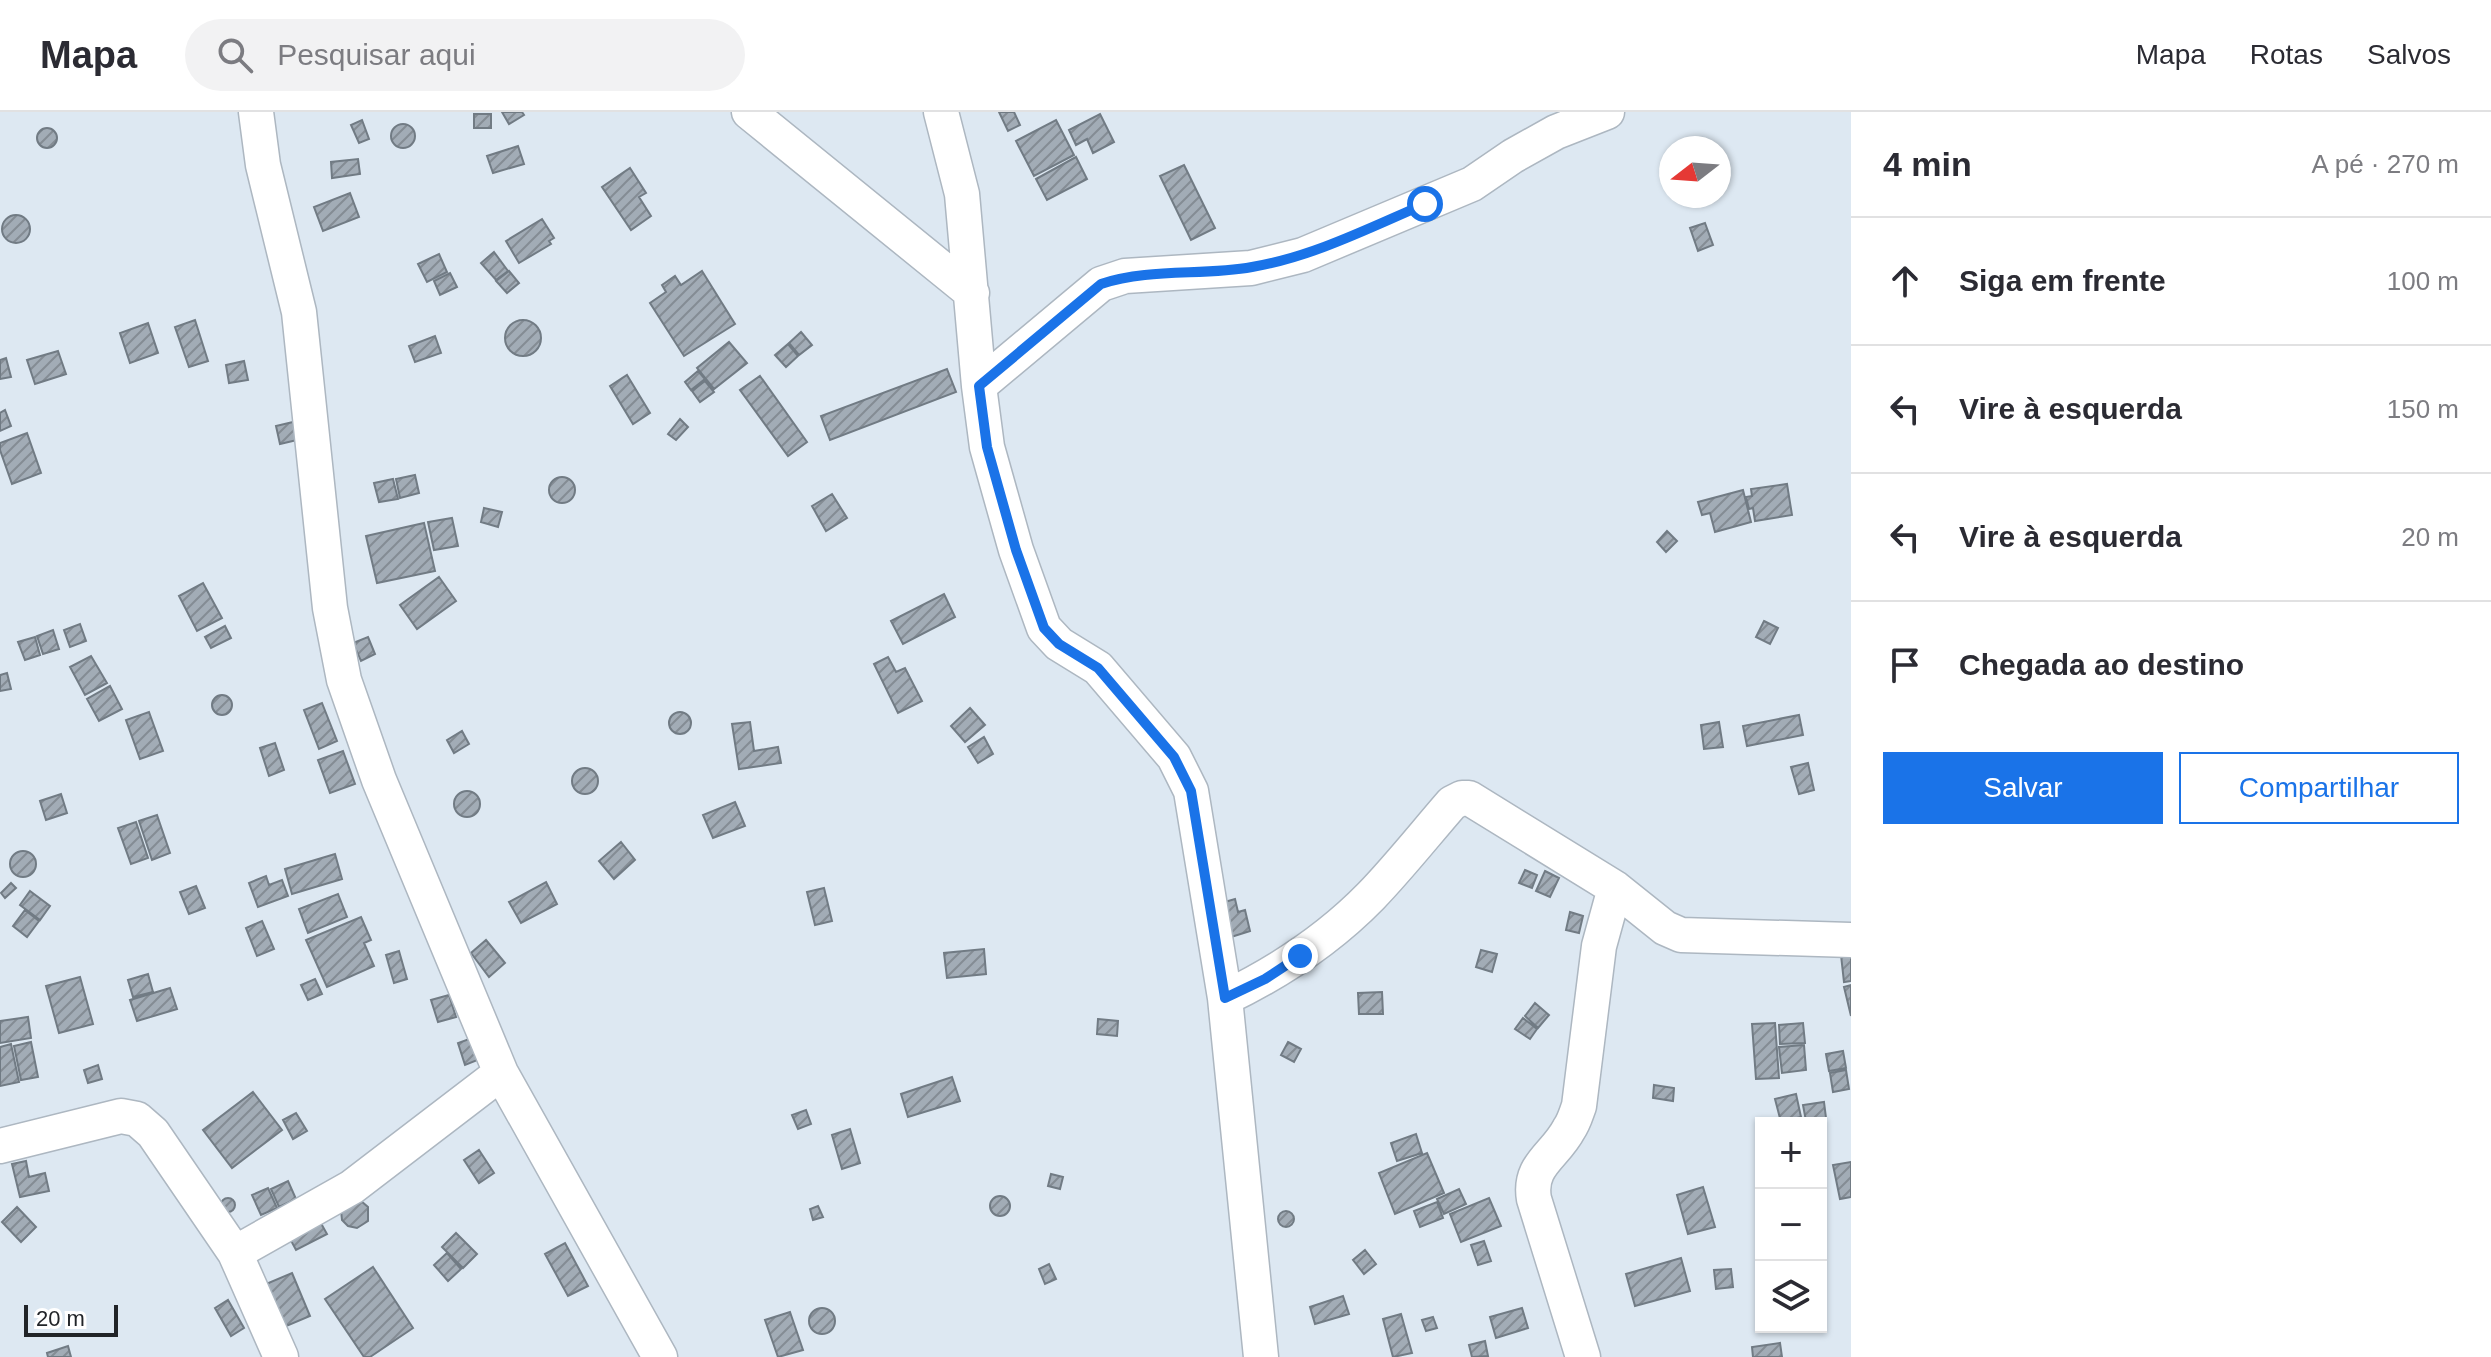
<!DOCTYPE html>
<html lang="pt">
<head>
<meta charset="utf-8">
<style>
  body { margin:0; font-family:Arial,sans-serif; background:#f2f2f3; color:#2b2b33 }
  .controls { position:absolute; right:24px; bottom:24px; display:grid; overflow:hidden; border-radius:0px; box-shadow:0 2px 6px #0004 }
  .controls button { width:72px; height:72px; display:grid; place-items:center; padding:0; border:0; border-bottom:2px solid #e1e1e2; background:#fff; color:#2b2b33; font:40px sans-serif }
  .compass { position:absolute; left:1659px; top:24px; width:72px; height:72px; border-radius:50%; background:#fff; box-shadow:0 2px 6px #0004; rotate:253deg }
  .scale { position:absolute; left:24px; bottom:20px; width:94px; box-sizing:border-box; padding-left:8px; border:4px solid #212428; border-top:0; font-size:22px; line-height:28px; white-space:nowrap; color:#212428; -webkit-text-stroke:6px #fff; paint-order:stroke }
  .stop { position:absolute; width:24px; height:24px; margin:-18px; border:6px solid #1a73e8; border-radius:50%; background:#fff }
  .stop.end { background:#1a73e8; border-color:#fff; box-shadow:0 2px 8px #0008 }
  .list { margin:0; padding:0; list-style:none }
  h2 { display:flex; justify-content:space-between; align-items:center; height:104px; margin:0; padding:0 32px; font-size:34px }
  h2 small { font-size:26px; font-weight:400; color:#7c7c81 }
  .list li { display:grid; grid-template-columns:52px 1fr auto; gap:24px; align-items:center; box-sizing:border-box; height:128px; padding:0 32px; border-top:2px solid #e1e1e2 }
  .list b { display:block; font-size:30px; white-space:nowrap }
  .list em { font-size:26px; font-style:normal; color:#7c7c81 }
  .actions { display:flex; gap:16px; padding:24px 32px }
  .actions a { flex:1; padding:18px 0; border:2px solid #1a73e8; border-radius:0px; text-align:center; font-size:28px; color:#1a73e8 }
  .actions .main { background:#1a73e8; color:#fff }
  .icon { flex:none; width:44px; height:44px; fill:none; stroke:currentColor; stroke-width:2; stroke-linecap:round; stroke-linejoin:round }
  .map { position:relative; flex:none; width:1851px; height:1245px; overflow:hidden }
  header { display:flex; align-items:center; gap:48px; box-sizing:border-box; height:112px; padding:0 40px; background:#fff; border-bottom:2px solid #e1e1e2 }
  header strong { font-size:38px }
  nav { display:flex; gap:44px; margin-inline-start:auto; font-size:28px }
  .search { width:560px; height:72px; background:#f2f2f3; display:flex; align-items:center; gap:20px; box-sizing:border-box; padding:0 28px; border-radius:44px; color:#7c7c81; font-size:30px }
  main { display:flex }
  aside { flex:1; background:#fff }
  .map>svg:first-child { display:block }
</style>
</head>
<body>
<header>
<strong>Mapa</strong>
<div class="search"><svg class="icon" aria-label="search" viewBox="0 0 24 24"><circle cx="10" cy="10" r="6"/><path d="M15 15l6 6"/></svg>Pesquisar aqui</div>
<nav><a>Mapa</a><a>Rotas</a><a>Salvos</a></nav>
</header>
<main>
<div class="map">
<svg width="1851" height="1245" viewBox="0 0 1851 1245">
  <defs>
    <pattern id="building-hatch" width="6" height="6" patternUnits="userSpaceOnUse" patternTransform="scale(2)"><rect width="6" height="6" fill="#a2acb6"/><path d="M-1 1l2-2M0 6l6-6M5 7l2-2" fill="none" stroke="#848c94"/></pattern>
  </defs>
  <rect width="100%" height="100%" fill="#dde8f2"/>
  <path fill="url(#building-hatch)" stroke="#717b84" stroke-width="2" d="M502 0H522L524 3 509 12Z
    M999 0H1014L1020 13 1008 19Z
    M474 2H491V16H474Z
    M1100 2 1114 30 1093 41 1087 27 1076 33 1069 18Z
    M362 8 369 27 359 31 351 13Z
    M1056 8 1074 43 1034 64 1016 29Z
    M391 24a12 12 0 1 1 24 0a12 12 0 1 1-24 0Z
    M37 26a10 10 0 1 1 20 0a10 10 0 1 1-20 0Z
    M518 34 524 52 493 61 487 44Z
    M1076 45 1087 67 1047 88 1036 67Z
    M358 47 360 62 332 66 331 50Z
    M1184 53 1215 116 1191 128 1160 64Z
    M630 56 646 81 639 85 651 104 631 118 602 75Z
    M350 81 359 105 323 119 314 95Z
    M2 117a14 14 0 1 1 28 0a14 14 0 1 1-28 0Z
    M542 107 554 126 549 129 551 132 519 151 506 129Z
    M1705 111 1713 133 1698 139 1690 116Z
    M494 140 508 159 496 168 481 151Z
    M439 142 447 160 427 170 418 152Z
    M509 159 519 171 507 181 496 169Z
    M702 159 735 212 684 244 650 191 666 180 662 173 675 164 681 173Z
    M450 161 457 175 440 183 434 169Z
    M505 226a18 18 0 1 1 36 0a18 18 0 1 1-36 0Z
    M195 208 208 249 189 255 175 215Z
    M148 211 158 241 130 251 120 221Z
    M801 220 812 233 799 243 789 231Z
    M435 224 441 241 415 250 409 234Z
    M729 230 747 251 714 277 697 256Z
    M788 232 798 244 786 255 775 243Z
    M58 239 66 262 35 272 27 248Z
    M6 246 11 265 0 267V248Z
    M244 249 248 268 229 271 226 253Z
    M947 257 956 280 830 328 821 304Z
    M698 259 705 267 691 278 685 270Z
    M627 263 650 301 633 312 610 274Z
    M760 264 807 330 788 344 740 278Z
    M705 269 714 280 700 290 692 279Z
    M5 298 11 314 0 319V301Z
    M680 307 688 315 676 328 668 322Z
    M293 310 297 328 280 332 276 314Z
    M27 321 41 361 12 372 0 338V331Z
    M415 363 419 381 400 386 396 367Z
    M549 378a13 13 0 1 1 26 0a13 13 0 1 1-26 0Z
    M393 367 398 387 379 390 374 371Z
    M1787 372 1792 403 1755 409 1753 396 1749 397 1746 385 1752 384 1751 377Z
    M1743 378 1751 410 1715 420 1710 401 1702 403 1698 390Z
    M832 382 847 406 826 419 812 394Z
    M484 396 502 400 498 415 481 410Z
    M452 406 458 434 434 438 428 410Z
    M424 411 435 459 377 471 366 424Z
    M1667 419 1677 429 1666 440 1657 430Z
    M439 465 456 489 417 517 400 493Z
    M203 471 222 506 197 519 179 484Z
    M944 482 955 505 903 532 891 509Z
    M1764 509 1778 516 1770 532 1756 525Z
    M80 512 86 529 70 535 64 518Z
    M225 514 231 526 211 536 205 525Z
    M53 518 59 537 43 542 37 524Z
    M35 525 40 543 25 548 18 530Z
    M368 525 375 542 361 549 353 531Z
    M91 544 107 571 85 583 70 555Z
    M888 545 896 560 905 556 922 589 898 601 874 552Z
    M7 561 11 577 0 579V563Z
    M110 574 122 597 99 609 87 587Z
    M212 593a10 10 0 1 1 20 0a10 10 0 1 1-20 0Z
    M322 591 337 629 319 637 304 598Z
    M970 596 985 613 965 630 951 614Z
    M149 600 163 639 140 647 126 608Z
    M669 611a11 11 0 1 1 22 0a11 11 0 1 1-22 0Z
    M1799 603 1803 623 1747 634 1743 614Z
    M750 610 754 639 778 635 781 651 739 657 732 612Z
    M1719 610 1723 635 1704 637 1701 613Z
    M462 619 469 632 454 641 447 628Z
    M984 625 993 642 978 651 968 635Z
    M275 631 284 658 269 664 260 636Z
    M343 639 355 672 330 681 318 648Z
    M1808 651 1814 678 1799 682 1791 655Z
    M572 669a13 13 0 1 1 26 0a13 13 0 1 1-26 0Z
    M454 692a13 13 0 1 1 26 0a13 13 0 1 1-26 0Z
    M61 682 67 701 46 708 40 689Z
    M735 690 745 714 713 726 703 703Z
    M157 703 170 741 152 748 139 709Z
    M136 710 148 746 131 752 118 716Z
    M621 730 635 748 614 767 599 749Z
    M10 752a13 13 0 1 1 26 0a13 13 0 1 1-26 0Z
    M335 742 342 767 292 782 285 757Z
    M1525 758 1537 763 1532 776 1519 771Z
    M1545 759 1559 766 1550 785 1536 779Z
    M266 764 269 773 282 768 288 784 258 795 249 771Z
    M546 770 557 792 521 811 509 790Z
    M11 771 16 776 5 786 1 781Z
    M196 774 205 796 189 802 180 780Z
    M824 776 832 809 815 813 807 780Z
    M30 779 50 794 40 808 20 793Z
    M338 782 347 805 308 821 299 797Z
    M1235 787 1238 800 1245 798 1250 819 1228 826 1218 792Z
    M25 798 39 809 27 825 13 814Z
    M1570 800 1583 804 1579 821 1566 818Z
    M361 805 371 828 364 831 374 854 327 875 306 828Z
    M262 809 274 837 257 844 246 816Z
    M486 828 505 851 489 865 471 841Z
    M984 837 986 862 947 866 944 841Z
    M1481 838 1497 842 1492 860 1476 855Z
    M399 839 407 867 394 871 386 843Z
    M1851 841V869L1844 870 1841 843Z
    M148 862 153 880 133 885 128 868Z
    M80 865 93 912 59 921 46 874Z
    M315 867 322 882 308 888 301 873Z
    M1851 873V904L1844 875Z
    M170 876 177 897 137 909 130 888Z
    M1382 880 1383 902H1359L1358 881Z
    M449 883 456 905 438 910 431 888Z
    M1535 891 1549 903 1538 916 1525 904Z
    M28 905 31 926 0 931V909Z
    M1523 906 1537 917 1530 927 1515 917Z
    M1098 907 1118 909 1117 924 1097 922Z
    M1775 911 1779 966 1756 967 1752 912Z
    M1803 911 1805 931 1780 932 1779 913Z
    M472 926 480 947 465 953 458 931Z
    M31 930 38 965 21 968 14 934Z
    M1288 930 1301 937 1294 950 1281 943Z
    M11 932 19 970 0 974V935Z
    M1804 933 1806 958 1782 961 1779 935Z
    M1843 939 1846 956 1829 959 1826 942Z
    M98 953 102 967 88 971 84 958Z
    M1846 958 1849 977 1833 980 1830 961Z
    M952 965 960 989 908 1005 901 982Z
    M1654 973 1674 976 1673 989 1653 986Z
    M253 980 282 1018 232 1056 203 1018Z
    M1796 982 1801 1005 1781 1010 1775 987Z
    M1824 990 1826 1006 1806 1009 1803 993Z
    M806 998 811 1012 798 1017 792 1003Z
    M296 1001 307 1019 293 1027 283 1008Z
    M850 1017 860 1051 842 1057 832 1023Z
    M1416 1022 1422 1041 1397 1049 1391 1031Z
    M479 1038 494 1061 479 1071 464 1048Z
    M1427 1041 1444 1081 1395 1102 1379 1061Z
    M26 1049 29 1065 45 1061 49 1079 20 1085 12 1052Z
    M1851 1050V1085L1840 1087 1833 1053Z
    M1051 1062 1063 1065 1060 1077 1048 1074Z
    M288 1069 296 1087 279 1095 271 1077Z
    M1703 1075 1715 1115 1688 1122 1677 1083Z
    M268 1076 277 1096 261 1103 252 1083Z
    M1459 1077 1466 1092 1444 1102 1437 1087Z
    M990 1094a10 10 0 1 1 20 0a10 10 0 1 1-20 0Z
    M221 1093a7 7 0 1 1 14 0a7 7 0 1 1-14 0Z
    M1489 1086 1501 1114 1461 1130 1450 1102Z
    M361 1089 368 1095V1109L357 1116 348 1114 342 1108 341 1098Z
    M1437 1090 1443 1106 1420 1115 1414 1099Z
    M818 1094 823 1105 813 1108 810 1097Z
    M17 1095 36 1115 21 1130 2 1110Z
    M1278 1107a8 8 0 1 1 16 0a8 8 0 1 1-16 0Z
    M318 1106 327 1122 296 1138 288 1123Z
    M456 1121 477 1142 463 1156 442 1135Z
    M1484 1129 1491 1149 1478 1153 1471 1133Z
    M565 1131 588 1174 568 1184 545 1142Z
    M1365 1138 1376 1152 1364 1162 1353 1148Z
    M447 1141 461 1157 448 1169 434 1153Z
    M1681 1146 1690 1179 1635 1194 1626 1162Z
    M1049 1152 1056 1167 1045 1172 1039 1157Z
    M373 1155 413 1216 370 1245H364L325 1187Z
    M1731 1157 1733 1175 1716 1177 1714 1158Z
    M292 1161 310 1204 284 1215 266 1172Z
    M1343 1184 1349 1202 1315 1212 1310 1195Z
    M228 1188 244 1216 231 1224 215 1196Z
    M809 1209a13 13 0 1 1 26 0a13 13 0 1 1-26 0Z
    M1522 1196 1528 1216 1496 1226 1490 1205Z
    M790 1200 803 1238 778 1245 765 1208Z
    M1401 1202 1412 1241 1393 1245 1383 1207Z
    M1433 1205 1437 1216 1426 1219 1422 1208Z
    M1485 1229 1488 1244 1472 1245 1469 1233Z
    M1780 1231 1782 1245H1753L1752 1235Z
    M68 1234 71 1245H48L47 1241Z"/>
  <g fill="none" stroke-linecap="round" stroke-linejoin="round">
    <defs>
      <path id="minor" d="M256 0 263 53 299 200 330 496 344 568 379 668 501 961 660 1245
        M749 0 972 181
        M941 0 962 82 979 274 987 335 1016 438 1044 516 1059 532 1098 556 1174 645 1191 679 1225 886 1261 1245
        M979 274 1101 172 1125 164 1251 156 1303 143 1472 72 1513 44 1556 20 1607 0
        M1225 886C1279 860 1329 827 1371 784 1399 755 1425 722 1452 691L1462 686H1469L1615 776 1665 816 1681 823 1851 828
        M0 1034 121 1004 137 1007 153 1021 235 1141 281 1245
        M235 1141 352 1075 501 961
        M1583 1245 1534 1087C1528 1053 1555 1044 1569 1017 1574 1010 1576 1002 1579 994L1599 834 1615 776"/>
    </defs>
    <use href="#minor" stroke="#adb7c1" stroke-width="37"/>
    <use href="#minor" stroke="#fff" stroke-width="34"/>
  </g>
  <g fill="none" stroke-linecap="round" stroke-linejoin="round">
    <path stroke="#1a73e8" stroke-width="10" d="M1300 844 1265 867 1225 886 1191 679 1174 645 1098 556 1059 532 1044 516 1016 438 987 335 979 274 1101 172C1150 156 1202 164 1252 155 1312 145 1369 116 1425 92"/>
  </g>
</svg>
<div class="controls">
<button>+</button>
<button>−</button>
<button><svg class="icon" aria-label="layers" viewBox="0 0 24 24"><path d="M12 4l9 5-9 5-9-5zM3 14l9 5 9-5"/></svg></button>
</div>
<svg class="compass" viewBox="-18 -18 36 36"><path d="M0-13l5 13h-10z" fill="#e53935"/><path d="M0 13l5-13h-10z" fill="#7c7c81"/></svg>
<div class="scale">20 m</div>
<div class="stop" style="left:1425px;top:92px"></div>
<div class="stop end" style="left:1300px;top:844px"></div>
</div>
<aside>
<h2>4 min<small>A pé · 270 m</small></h2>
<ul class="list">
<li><svg class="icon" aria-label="ahead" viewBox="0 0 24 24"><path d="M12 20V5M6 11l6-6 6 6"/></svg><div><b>Siga em frente</b></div><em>100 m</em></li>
<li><svg class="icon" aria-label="left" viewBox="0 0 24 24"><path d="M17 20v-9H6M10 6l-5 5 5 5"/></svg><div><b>Vire à esquerda</b></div><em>150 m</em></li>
<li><svg class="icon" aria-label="left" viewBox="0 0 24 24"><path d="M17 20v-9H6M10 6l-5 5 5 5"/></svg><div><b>Vire à esquerda</b></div><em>20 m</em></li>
<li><svg class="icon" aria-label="arrive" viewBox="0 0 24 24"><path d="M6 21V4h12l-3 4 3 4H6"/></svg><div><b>Chegada ao destino</b></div></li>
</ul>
<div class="actions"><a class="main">Salvar</a><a>Compartilhar</a></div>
</aside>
</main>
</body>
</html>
